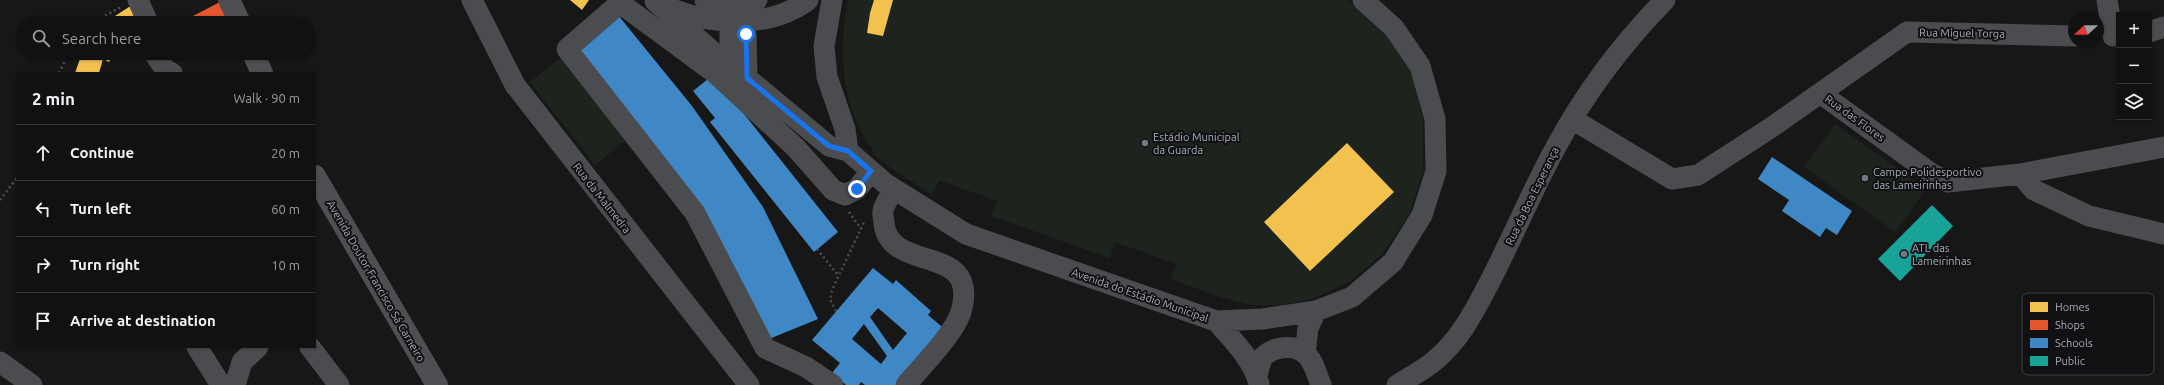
<!DOCTYPE html>
<html lang="en">
<head>
<meta charset="utf-8">
<style>
  body { margin:0; font-family:Ubuntu,sans-serif; background:#1e1f1f; color:#f1f3f6 }
  .controls { position:absolute; right:12px; top:12px; display:grid; overflow:hidden; border-radius:0px; box-shadow:0 1px 3px #0004 }
  .controls button { width:36px; height:36px; display:grid; place-items:center; padding:0; border:0; border-bottom:1px solid #303131; background:#111; color:#f1f3f6; font:20px sans-serif }
  .compass { position:absolute; left:2068px; top:12px; width:36px; height:36px; border-radius:50%; background:#111; box-shadow:0 1px 3px #0004; rotate:249deg }
  .stop { position:absolute; width:12px; height:12px; margin:-9px; border:3px solid #1a73e8; border-radius:50%; background:#fff }
  .stop.end { background:#1a73e8; border-color:#fff; box-shadow:0 1px 4px #0008 }
  .list { margin:0; padding:0; list-style:none }
  h2 { display:flex; justify-content:space-between; align-items:center; height:52px; margin:0; padding:0 16px; font-size:17px }
  h2 small { font-size:13px; font-weight:400; color:#9c9d9f }
  .list li { display:grid; grid-template-columns:26px 1fr auto; gap:12px; align-items:center; box-sizing:border-box; height:56px; padding:0 16px; border-top:1px solid #303131 }
  .list b { display:block; font-size:15px; white-space:nowrap }
  .list em { font-size:13px; font-style:normal; color:#9c9d9f }
  .icon { flex:none; width:22px; height:22px; fill:none; stroke:currentColor; stroke-width:2; stroke-linecap:round; stroke-linejoin:round }
  .map { position:relative; flex:none; width:2164px; height:385px; overflow:hidden }
  .search { position:absolute; background:#111; box-shadow:0 1px 3px #0004; left:16px; top:16px; width:300px; height:44px; display:flex; align-items:center; gap:10px; box-sizing:border-box; padding:0 14px; border-radius:22px; color:#9c9d9f; font-size:15px }
  .panel { position:absolute; background:#111; box-shadow:0 1px 3px #0004; left:16px; top:72px; width:300px; height:276px; border-radius:0px }
  .map>svg:first-child { display:block }
</style>
</head>
<body>
<div class="map">
<svg width="2164" height="385" viewBox="0 0 2164 385">
  <rect width="100%" height="100%" fill="#171717"/>
  <path fill="#1d241e" d="M848 0H1348L1388 33 1411 69 1423 119V171L1410 212 1383 253 1350 282 1312 299 1283 305H1251L1220 297 1171 279 1176 264 1115 242 1110 258 991 216 997 201 939 180 932 195C915 183 895 172 879 159 875 155 872 149 869 144 840 103 839 48 848 0Z
    M567 53 632 135 595 165 530 82Z
    M1835 124 1926 189 1895 232 1804 167Z"/>
  <path fill="#f2c14e" d="M570 0H589L582 10Z
    M874 0H893L883 36 867 33 870 13Z
    M129 7H131L136 23H104Z
    M82 53H114L109 62 103 59 99 73H75Z
    M1347 143 1394 192 1310 271 1264 222Z"/>
  <path fill="#e4572e" d="M220 2 231 23H196L193 16Z"/>
  <path fill="#3f88c5" fill-rule="evenodd" d="M618 15 692 106 763 207 818 319 769 339 576 51Z
    M713 75 838 232 814 252 710 122 715 118 693 91Z
    M1772 157 1852 211 1837 235 1826 228 1820 237 1782 211 1789 200 1758 179Z
    M873 268 893 284 896 280 931 311 928 315 947 331 900 385H865L861 382 859 385H846L832 373 840 363 812 340ZM878 308 907 333 893 350 870 317ZM864 324 887 356 881 364 852 339Z"/>
  <path fill="#17a398" d="M1932 205 1953 226 1900 281 1878 259Z"/>
  <g fill="none" stroke-linecap="round" stroke-linejoin="round">
    <path stroke="#4d4e52" stroke-width="2.5" stroke-dasharray="2 3" stroke-linecap="butt" d="M92 23 121 7
      M59 73 69 53
      M0 200 17 178
      M849 212 861 229
      M817 249 838 275
      M836 311 830 299 832 290 865 220"/>
    <path stroke="#4b4c50" stroke-width="21" d="M138 0 148 23
      M472 0 515 85 749 385
      M705 0 735 2 757 0
      M832 0 824 46 827 77 845 129 848 151
      M2107 0 2113 36
      M655 1 730 67 747 78 829 146 848 151 886 184 966 234 1216 321 1263 319 1316 311 1352 297 1393 262 1422 215 1436 171 1435 119 1420 66 1394 28 1363 0
      M665 6C708 25 768 30 808 0
      M736 21 746 34 747 78
      M2149 32 2164 27
      M154 53 165 69 172 73
      M730 67V34L736 21 735 2
      M1820 93 1932 174 1948 182 2020 174 2164 147
      M1572 119 1672 179 1698 175 1772 127 1907 32 2074 36
      M2020 174 2034 190 2089 216 2164 234
      M894 189C891 195 884 204 883 211 882 214 884 219 884 223 889 275 981 241 961 312 954 334 921 367 906 385
      M1216 321C1232 339 1254 361 1259 384
      M197 347 221 385
      M310 347 339 385
      M1305 354 1308 328 1316 311
      M0 362 32 385
      M1257 375C1259 370 1260 361 1263 357 1274 346 1294 344 1306 354 1314 362 1317 375 1321 385
      M235 385 242 362 258 347
      M833 385 806 367 765 348 695 213 567 49 620 3 715 73 796 148 833 190 845 195 857 189 871 171
      M1397 385C1408 378 1422 371 1433 362 1457 343 1472 316 1486 289 1511 242 1531 192 1557 145 1587 90 1621 45 1665 0"/>
    <path stroke="#4d4f52" stroke-width="22" d="M229 0 240 23
      M253 53 262 73
      M315 176 437 385"/>
  </g>
  <g fill="none" stroke-linecap="round" stroke-linejoin="round">
    <path stroke="#1a73e8" stroke-width="5" d="M746 34 747 78 829 146 848 151 871 171 857 189"/>
  </g>
  <g fill="#757880" stroke="#111113" stroke-width="1.5">
    <circle cx="1145" cy="143" r="4"/>
    <circle cx="1865" cy="178" r="4"/>
    <circle cx="1904" cy="254" r="4"/>
  </g>
  <g text-anchor="middle" dominant-baseline="central" stroke-width="4" stroke-linejoin="round" paint-order="stroke">
    <g font-size="11" fill="#a8adb8" stroke="#111113">
      <text transform="translate(1962 33) rotate(1)">Rua Miguel Torga</text>
      <text transform="translate(1855 118) rotate(36)">Rua das Flores</text>
      <text transform="translate(1532 196) rotate(-64)">Rua da Boa Esperança</text>
      <text transform="translate(602 198) rotate(52)">Rua da Malmedra</text>
      <text transform="translate(376 281) rotate(60)">Avenida Doutor Francisco Sá Carneiro</text>
      <text transform="translate(1140 295) rotate(19)">Avenida do Estádio Municipal</text>
    </g>
    <g font-size="11" fill="#a8adb8" stroke="#111113" text-anchor="start">
      <text x="1153" y="137">Estádio Municipal<tspan x="1153" dy="13">da Guarda</tspan></text>
      <text x="1873" y="172">Campo Polidesportivo<tspan x="1873" dy="13">das Lameirinhas</tspan></text>
      <text x="1912" y="248">ATL das<tspan x="1912" dy="13">Lameirinhas</tspan></text>
    </g>
  </g>
  <rect x="2022" y="293" width="132" height="82" rx="6" fill="#111113" stroke="#3e4045" stroke-width="1"/>
  <rect x="2030" y="302" width="18" height="10" fill="#f2c14e"/>
  <rect x="2030" y="320" width="18" height="10" fill="#e4572e"/>
  <rect x="2030" y="338" width="18" height="10" fill="#3f88c5"/>
  <rect x="2030" y="356" width="18" height="10" fill="#17a398"/>
  <g font-size="11" fill="#a8adb8">
    <text x="2055" y="311">Homes</text>
    <text x="2055" y="329">Shops</text>
    <text x="2055" y="347">Schools</text>
    <text x="2055" y="365">Public</text>
  </g>
</svg>
<div class="controls">
<button>+</button>
<button>−</button>
<button><svg class="icon" aria-label="layers" viewBox="0 0 24 24"><path d="M12 4l9 5-9 5-9-5zM3 14l9 5 9-5"/></svg></button>
</div>
<svg class="compass" viewBox="-18 -18 36 36"><path d="M0-13l5 13h-10z" fill="#e53935"/><path d="M0 13l5-13h-10z" fill="#9c9d9f"/></svg>
<div class="stop" style="left:746px;top:34px"></div>
<div class="stop end" style="left:857px;top:189px"></div>
<div class="search"><svg class="icon" aria-label="search" viewBox="0 0 24 24"><circle cx="10" cy="10" r="6"/><path d="M15 15l6 6"/></svg>Search here</div>
<section class="panel">
<h2>2 min<small>Walk · 90 m</small></h2>
<ul class="list">
<li><svg class="icon" aria-label="ahead" viewBox="0 0 24 24"><path d="M12 20V5M6 11l6-6 6 6"/></svg><div><b>Continue</b></div><em>20 m</em></li>
<li><svg class="icon" aria-label="left" viewBox="0 0 24 24"><path d="M17 20v-9H6M10 6l-5 5 5 5"/></svg><div><b>Turn left</b></div><em>60 m</em></li>
<li><svg class="icon" aria-label="right" viewBox="0 0 24 24"><path d="M7 20v-9h11M14 6l5 5-5 5"/></svg><div><b>Turn right</b></div><em>10 m</em></li>
<li><svg class="icon" aria-label="arrive" viewBox="0 0 24 24"><path d="M6 21V4h12l-3 4 3 4H6"/></svg><div><b>Arrive at destination</b></div></li>
</ul>
</section>
</div>
</body>
</html>
